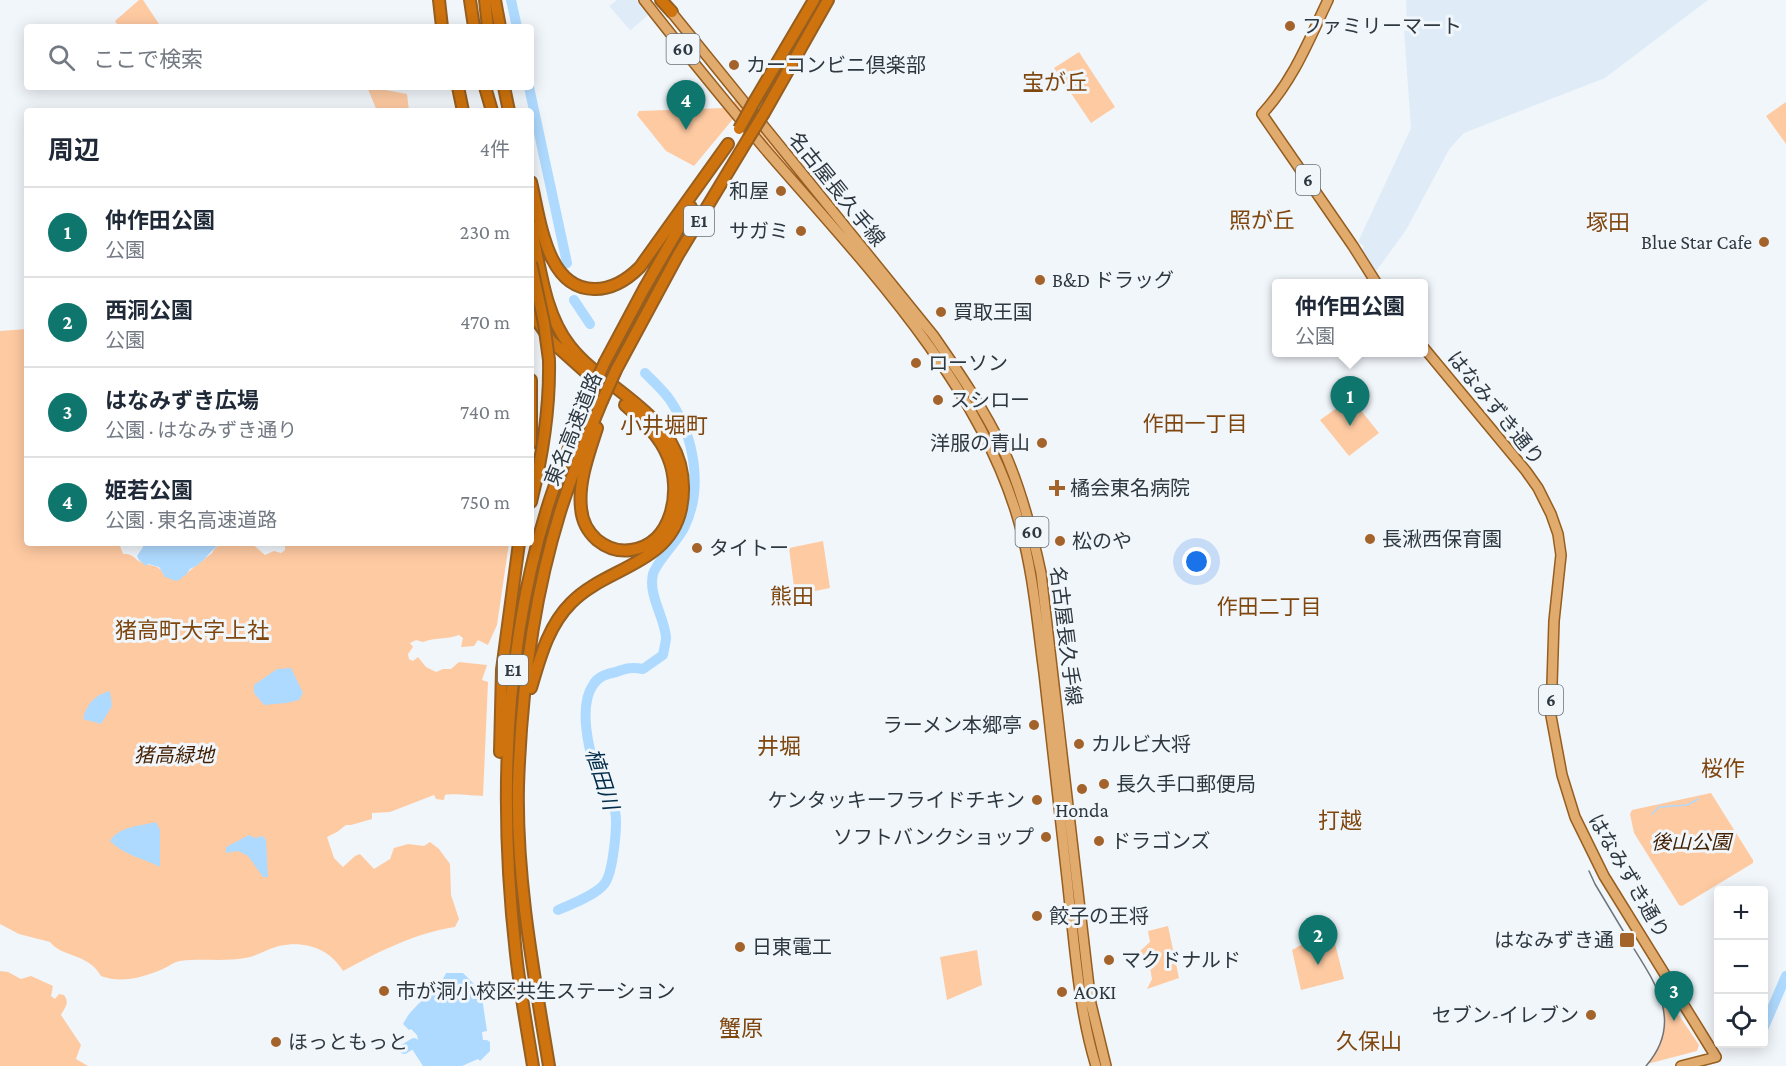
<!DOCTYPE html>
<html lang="ja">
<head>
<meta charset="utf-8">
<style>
  body { margin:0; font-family:"Crimson Pro","Noto Sans JP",serif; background:#f6f6f7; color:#1f2937 }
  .controls { position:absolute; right:18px; bottom:18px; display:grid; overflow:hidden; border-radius:6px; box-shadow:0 3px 15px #0003 }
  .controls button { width:54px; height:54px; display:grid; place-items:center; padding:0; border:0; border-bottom:2px solid #e0e1e3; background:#fff; color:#1f2937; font:30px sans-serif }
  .you { position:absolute; left:1197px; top:562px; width:21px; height:21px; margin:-15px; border:4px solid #fff; border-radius:50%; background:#1a73e8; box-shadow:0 0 0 9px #1a73e833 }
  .badge { display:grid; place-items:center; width:39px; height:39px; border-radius:50%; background:#0f766e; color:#fff; font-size:20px; font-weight:700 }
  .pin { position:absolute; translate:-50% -50px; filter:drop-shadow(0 2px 3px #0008) }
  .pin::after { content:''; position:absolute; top:32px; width:21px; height:18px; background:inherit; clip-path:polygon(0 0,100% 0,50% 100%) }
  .popup { position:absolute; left:1272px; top:279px; width:156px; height:78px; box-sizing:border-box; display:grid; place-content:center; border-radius:6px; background:#fff; filter:drop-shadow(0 2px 4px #0005); font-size:20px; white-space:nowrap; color:#747a83 }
  .popup b { font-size:22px; color:#1f2937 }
  .popup::after { content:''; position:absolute; left:50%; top:100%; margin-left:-12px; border:12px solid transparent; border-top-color:#fff }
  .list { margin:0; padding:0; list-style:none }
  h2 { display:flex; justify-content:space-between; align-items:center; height:78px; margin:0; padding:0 24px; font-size:26px }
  h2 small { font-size:20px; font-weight:400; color:#747a83 }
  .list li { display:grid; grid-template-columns:39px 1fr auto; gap:18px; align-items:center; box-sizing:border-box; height:90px; padding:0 24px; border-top:2px solid #e0e1e3 }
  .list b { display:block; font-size:22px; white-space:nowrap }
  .list p { margin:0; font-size:20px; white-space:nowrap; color:#747a83 }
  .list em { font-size:20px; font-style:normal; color:#747a83 }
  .icon { flex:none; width:33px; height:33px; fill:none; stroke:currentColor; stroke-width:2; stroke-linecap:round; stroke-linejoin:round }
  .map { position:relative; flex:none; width:1786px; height:1066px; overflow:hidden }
  .search { position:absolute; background:#fff; box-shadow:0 3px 15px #0003; left:24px; top:24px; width:510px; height:66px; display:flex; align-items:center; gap:15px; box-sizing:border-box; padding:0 21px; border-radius:6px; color:#747a83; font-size:22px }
  .panel { position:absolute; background:#fff; box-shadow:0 3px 15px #0003; left:24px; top:108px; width:510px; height:438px; border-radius:6px }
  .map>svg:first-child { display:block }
</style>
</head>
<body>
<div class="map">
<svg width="1786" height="1066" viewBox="0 0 1786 1066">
  <rect width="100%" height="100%" fill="#f1f6fb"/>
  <path fill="#dfecf7" d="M617 0H637L648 15 631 30 629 29 609 6Z
    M1406 0H1708L1605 78 1464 133 1450 148 1406 230 1377 270H1373L1365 258 1362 251 1364 246 1358 242 1411 128 1404 31H1407Z"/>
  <path fill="#fecaa2" d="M139 0H143L161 27H119L115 21Z
    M1079 52 1115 107 1091 123 1054 68Z
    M370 87 407 94 409 111H377L368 89Z
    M736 99 773 143 811 195 765 146 734 102Z
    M1786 102V144L1766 116Z
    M724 108 733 119 694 166 666 151 637 115 639 111Z
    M27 329V543H119L123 554C133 553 134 559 141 562 150 567 157 563 163 573L183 576 212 553C218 539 237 543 251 543L265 555 274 551 281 553 285 550V543H509L497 625 488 645 478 640 474 646 461 647 463 638 459 635C446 640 435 637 423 642L416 640 410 643 413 647 408 654 409 659 413 661 418 657 426 667 436 672 443 669H451L459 662 487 665 482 680 488 682 483 796C472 796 454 793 445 795L444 800 436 799 434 795 390 812 372 813V819L351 825H346L337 832 327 837 334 858 343 867 355 856 360 854 374 869 390 859 394 848 408 844 424 846 430 842 439 849 450 864 451 895 459 919 455 927C415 933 378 952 343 971 330 949 305 940 279 946 267 949 258 956 245 958 223 962 202 958 180 961 174 962 169 966 163 969 144 977 121 984 101 976 88 953 61 957 50 942L19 934 0 924V331Z
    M1351 398 1379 433 1349 456 1320 420Z
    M823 541 830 588 795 595 789 548Z
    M1711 793 1753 860V863L1682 906 1679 905 1634 833 1630 814 1632 810Z
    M1168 926 1179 978 1147 989 1152 979 1149 962 1140 951 1150 942 1148 931Z
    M1331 928 1344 979 1301 990 1292 950Z
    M977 950 982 985 947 1000 940 957Z
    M0 971 8 972 21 979 31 976 53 986 51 996 55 999 59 994 64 995C70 1003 65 1007 61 1015L81 1045 76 1059 88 1066H0Z
    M1661 981 1666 988 1672 1005 1699 1045 1697 1051 1647 1064C1668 1037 1668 1015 1656 985Z"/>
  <path fill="#afdaff" d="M142 543H222C209 550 204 564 190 569L185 576H183L181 579 176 581 165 577 159 567 148 564 146 566 139 560 137 556 143 547Z
    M291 668 303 693 299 700 286 703 264 705 254 693V685L277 669Z
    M110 691 112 706 101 724 83 719C87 703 95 695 110 691Z
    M156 822 160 830V867C142 858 124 855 110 841 119 826 141 826 156 822Z
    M249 835 255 838 263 836 266 840 268 877H263L248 856 238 851 226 853V847Z
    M446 973H463L481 991 487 1031 482 1032 483 1040H487L490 1042V1051L480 1061 478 1059 462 1066H423L412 1049 416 1046 413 1041 418 1040 417 1035 411 1029 409 1030 403 1024C413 1003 438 992 446 973Z"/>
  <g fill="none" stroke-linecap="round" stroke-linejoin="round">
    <path stroke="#afdaff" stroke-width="1.5" d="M1652 814 1659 807 1687 805 1698 799"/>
    <path stroke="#afdaff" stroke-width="10" d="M511 0 517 27
      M529 87 567 263
      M574 300 590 324
      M558 910C570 905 598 894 605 883 613 872 618 824 615 811 612 797 602 787 597 774 589 751 578 707 593 685 598 676 607 674 616 672 626 668 632 667 643 669L663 655C664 649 666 642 666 637 664 616 648 595 653 574 657 561 677 542 684 528 704 488 694 436 670 400 663 390 654 382 645 373
      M1764 1027 1786 976
      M404 1049 414 1043"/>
    <defs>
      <path id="primary" d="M644 0C683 50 724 100 765 149 859 258 977 378 1018 519 1033 569 1037 621 1044 673 1053 750 1062 828 1070 906 1076 959 1080 1014 1096 1066
        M1328 0C1309 40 1293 81 1262 114L1353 246 1377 284
        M668 8 933 335C958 371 984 409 1003 449 1021 488 1032 531 1041 573L1091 1004 1106 1066
        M1424 348 1526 471 1538 488 1551 514 1558 534 1561 555 1554 621 1551 716 1562 775 1575 817 1604 876 1716 1057 1681 1066"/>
      <path id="highway" d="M439 0 442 27
        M470 0 474 27
        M485 0 488 27
        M495 0 500 27
        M661 0 672 12
        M458 87 463 111
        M485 87 492 111
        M504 87 509 111
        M754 102 814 0
        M764 113 828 0
        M531 182C540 218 546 290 595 289 612 289 628 279 640 267L728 144
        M531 294 540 318
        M531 312 551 341 599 384
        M605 362 644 289 691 207
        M616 370 678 255 748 139
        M531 380V443
        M597 428C589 453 578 482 581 508 582 521 588 532 597 540 607 548 619 552 631 550 673 544 682 490 668 457 660 436 642 420 625 405
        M531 502C543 454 550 409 549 360
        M531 688C540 658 548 626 571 603 606 567 669 565 681 509 684 494 684 479 680 464 665 409 603 388 570 346 544 314 540 265 531 226
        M500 752 502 670 519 543
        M533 1066C527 1029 520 991 516 954 499 804 503 654 547 509 559 470 575 433 590 395
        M549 1066C534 974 516 880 518 786 521 694 533 599 560 512 572 474 587 437 602 401"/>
    </defs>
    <use href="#primary" stroke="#965e1f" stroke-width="12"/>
    <use href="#highway" stroke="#965e1f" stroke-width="14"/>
    <use href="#primary" stroke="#e2ab6e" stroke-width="9"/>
    <use href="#highway" stroke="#ce730d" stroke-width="10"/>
    <path stroke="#6d767d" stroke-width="1.5" d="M1589 871 1595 884C1607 904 1619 924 1631 944 1656 984 1684 1023 1646 1066"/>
    <defs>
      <path id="highway-bridge" d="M739 129 754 102
        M748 139 764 113
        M531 263 544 323 549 360
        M590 395 605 362
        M602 401 616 370"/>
    </defs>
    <use href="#highway-bridge" stroke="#965e1f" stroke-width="14" stroke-linecap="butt"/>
    <use href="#highway-bridge" stroke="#ce730d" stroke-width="10"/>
  </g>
  <g fill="#a3632b" stroke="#f1f6fb" stroke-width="2">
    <circle cx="1290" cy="26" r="6"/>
    <circle cx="734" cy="65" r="6"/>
    <circle cx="781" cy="191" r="6"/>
    <circle cx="801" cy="231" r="6"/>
    <circle cx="1764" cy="242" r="6"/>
    <circle cx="1040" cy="280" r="6"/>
    <circle cx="941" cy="312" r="6"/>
    <circle cx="916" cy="363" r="6"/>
    <circle cx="938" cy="400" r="6"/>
    <circle cx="1042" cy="443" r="6"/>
    <path d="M1054 479h6v6h6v6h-6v6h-6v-6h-6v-6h6z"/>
    <circle cx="1370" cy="539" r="6"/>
    <circle cx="1060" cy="541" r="6"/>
    <circle cx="697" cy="548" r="6"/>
    <circle cx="1034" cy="725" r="6"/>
    <circle cx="1079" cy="744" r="6"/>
    <circle cx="1104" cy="784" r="6"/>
    <circle cx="1082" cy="789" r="6"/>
    <circle cx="1037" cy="800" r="6"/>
    <circle cx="1046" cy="837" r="6"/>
    <circle cx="1099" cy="841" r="6"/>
    <circle cx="1037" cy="916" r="6"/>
    <rect x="1619" y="932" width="16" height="16" rx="3"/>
    <circle cx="740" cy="947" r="6"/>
    <circle cx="1109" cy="960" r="6"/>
    <circle cx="384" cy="991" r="6"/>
    <circle cx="1062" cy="992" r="6"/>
    <circle cx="1591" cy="1015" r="6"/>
    <circle cx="276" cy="1042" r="6"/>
  </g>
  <g text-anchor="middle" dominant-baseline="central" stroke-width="6" stroke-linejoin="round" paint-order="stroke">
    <g fill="#f1f6fb" stroke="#687178" stroke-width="1.5">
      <rect x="666.5" y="34" width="33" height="30" rx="4.5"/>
      <rect x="1296" y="165" width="24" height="30" rx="4.5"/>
      <rect x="684" y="206" width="30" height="30" rx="4.5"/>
      <rect x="1015.5" y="517" width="33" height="30" rx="4.5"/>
      <rect x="498" y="655" width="30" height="30" rx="4.5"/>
      <rect x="1539" y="685" width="24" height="30" rx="4.5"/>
    </g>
    <g font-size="18" font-weight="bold" fill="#2e3840">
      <text x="683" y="49">60</text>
      <text x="1308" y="180">6</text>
      <text x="699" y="221">E1</text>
      <text x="1032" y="532">60</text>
      <text x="513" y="670">E1</text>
      <text x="1551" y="700">6</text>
    </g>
    <g font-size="20" fill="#2e3840" stroke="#f1f6fb" text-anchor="start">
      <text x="1302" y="26">ファミリーマート</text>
      <text x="746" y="65">カーコンビニ倶楽部</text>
      <text x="769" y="191" text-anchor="end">和屋</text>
      <text x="789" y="231" text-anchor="end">サガミ</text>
      <text x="1752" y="242" text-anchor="end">Blue Star Cafe</text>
      <text x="1052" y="280">B&amp;D ドラッグ</text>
      <text x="953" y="312">買取王国</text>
      <text x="928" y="363">ローソン</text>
      <text x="950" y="400">スシロー</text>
      <text x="1030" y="443" text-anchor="end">洋服の青山</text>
      <text x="1070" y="488">橘会東名病院</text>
      <text x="1382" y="539">長湫西保育園</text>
      <text x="1072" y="541">松のや</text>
      <text x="709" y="548">タイトー</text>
      <text x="1022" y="725" text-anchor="end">ラーメン本郷亭</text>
      <text x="1091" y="744">カルビ大将</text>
      <text x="1116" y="784">長久手口郵便局</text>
      <text x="1025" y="800" text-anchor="end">ケンタッキーフライドチキン</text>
      <text x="1082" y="810" text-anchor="middle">Honda</text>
      <text x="1034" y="837" text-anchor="end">ソフトバンクショップ</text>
      <text x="1111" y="841">ドラゴンズ</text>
      <text x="1049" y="916">餃子の王将</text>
      <text x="1614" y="940" text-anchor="end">はなみずき通</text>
      <text x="752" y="947">日東電工</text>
      <text x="1121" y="960">マクドナルド</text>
      <text x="396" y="991">市が洞小校区共生ステーション</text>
      <text x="1074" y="992">AOKI</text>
      <text x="1579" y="1015" text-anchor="end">セブン-イレブン</text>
      <text x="288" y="1042">ほっともっと</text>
    </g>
    <g font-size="20" fill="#2e3840" stroke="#f1f6fb">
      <text transform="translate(837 189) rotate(51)">名古屋長久手線</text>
      <text transform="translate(1496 408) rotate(51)">はなみずき通り</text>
      <text transform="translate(573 429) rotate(-68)">東名高速道路</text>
      <text transform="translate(1066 636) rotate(83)">名古屋長久手線</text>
      <text transform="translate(1629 876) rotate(60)">はなみずき通り</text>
    </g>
    <g font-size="20" font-style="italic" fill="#421f00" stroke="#f1f6fb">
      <text x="174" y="755">猪高緑地</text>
      <text x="1691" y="842">後山公園</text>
    </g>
    <g font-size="21" fill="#7f470f" stroke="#f1f6fb">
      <text x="1195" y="424">作田一丁目</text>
      <text x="1269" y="607">作田二丁目</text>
    </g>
    <g font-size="21" font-style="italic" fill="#022d4a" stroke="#f1f6fb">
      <text transform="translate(602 779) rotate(72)">植田川</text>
    </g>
    <g font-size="22" fill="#7f470f" stroke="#f1f6fb">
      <text x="1055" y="82">宝が丘</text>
      <text x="1262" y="220">照が丘</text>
      <text x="1608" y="222">塚田</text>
      <text x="664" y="425">小井堀町</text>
      <text x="792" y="596">熊田</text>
      <text x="192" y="630">猪高町大字上社</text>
      <text x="779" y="746">井堀</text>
      <text x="1723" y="768">桜作</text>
      <text x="1340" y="820">打越</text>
      <text x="741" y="1028">蟹原</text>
      <text x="1369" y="1041">久保山</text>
    </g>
  </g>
</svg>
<div class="controls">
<button>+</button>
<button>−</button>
<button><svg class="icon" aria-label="locate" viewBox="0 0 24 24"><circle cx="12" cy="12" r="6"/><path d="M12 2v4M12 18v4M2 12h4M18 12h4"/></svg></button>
</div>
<div class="you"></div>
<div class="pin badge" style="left:1350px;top:426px">1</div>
<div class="popup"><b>仲作田公園</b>公園</div>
<div class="pin badge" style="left:1318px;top:965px">2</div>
<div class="pin badge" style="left:1674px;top:1021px">3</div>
<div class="pin badge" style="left:686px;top:130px">4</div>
<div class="search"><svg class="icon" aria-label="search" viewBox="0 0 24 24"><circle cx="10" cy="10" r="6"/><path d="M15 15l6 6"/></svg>ここで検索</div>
<section class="panel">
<h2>周辺<small>4件</small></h2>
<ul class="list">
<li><span class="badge">1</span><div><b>仲作田公園</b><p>公園</p></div><em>230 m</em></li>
<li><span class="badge">2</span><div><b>西洞公園</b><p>公園</p></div><em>470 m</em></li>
<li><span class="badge">3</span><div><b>はなみずき広場</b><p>公園 · はなみずき通り</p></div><em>740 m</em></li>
<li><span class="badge">4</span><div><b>姫若公園</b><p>公園 · 東名高速道路</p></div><em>750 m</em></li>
</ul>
</section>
</div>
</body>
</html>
